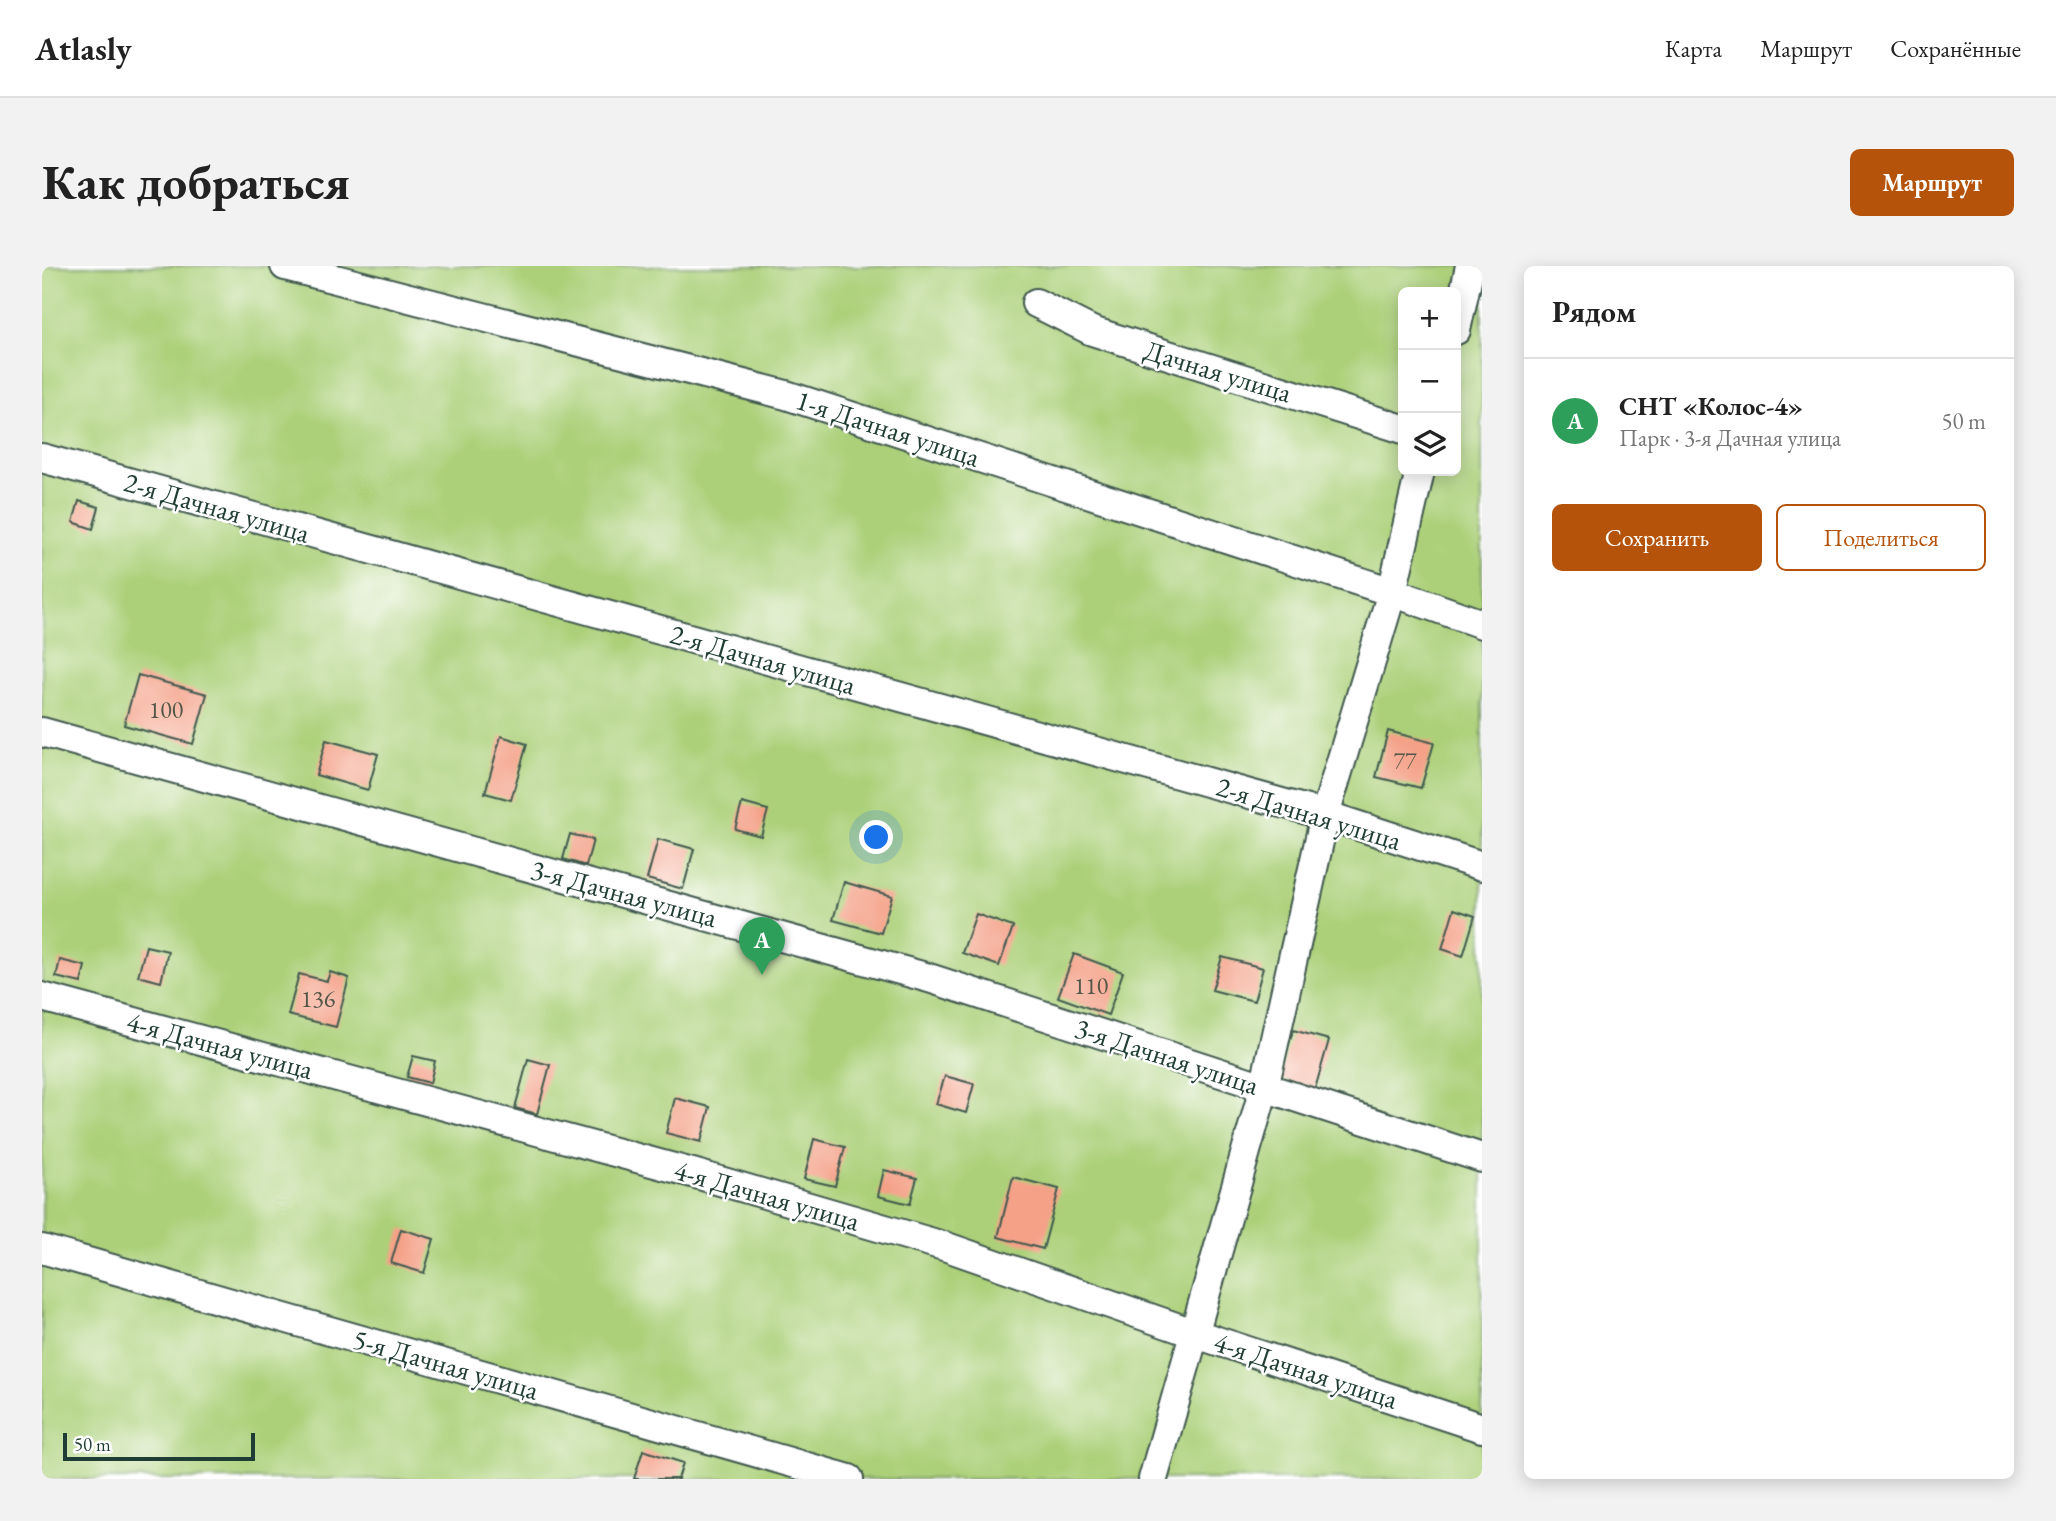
<!DOCTYPE html>
<html lang="ru">
<head>
<meta charset="utf-8">
<style>
  body { margin:0; font-family:"EB Garamond",serif; background:#f2f2f2; color:#222 }
  .controls { position:absolute; right:21px; top:21px; display:grid; overflow:hidden; border-radius:10px; box-shadow:0 4px 18px #0003 }
  .controls button { width:63px; height:63px; display:grid; place-items:center; padding:0; border:0; border-bottom:2px solid #e0e0e0; background:#fff; color:#222; font:35px sans-serif }
  .scale { position:absolute; left:21px; bottom:18px; width:192px; box-sizing:border-box; padding-left:7px; border:4px solid #1f3d34; border-top:0; font-size:19px; line-height:24px; white-space:nowrap; color:#1f3d34; -webkit-text-stroke:5px #fff; paint-order:stroke }
  .you { position:absolute; left:835px; top:572px; width:24px; height:24px; margin:-18px; border:5px solid #fff; border-radius:50%; background:#1a73e8; box-shadow:0 0 0 10px #1a73e833 }
  .badge { display:grid; place-items:center; width:46px; height:46px; border-radius:50%; background:#b45309; color:#fff; font-size:23px; font-weight:700 }
  .pin { position:absolute; translate:-50% -58px; filter:drop-shadow(0 2px 4px #0008) }
  .pin::after { content:''; position:absolute; top:37px; width:24px; height:21px; background:inherit; clip-path:polygon(0 0,100% 0,50% 100%) }
  .list { margin:0; padding:0; list-style:none }
  h2 { display:flex; justify-content:space-between; align-items:center; height:91px; margin:0; padding:0 28px; font-size:30px }
  h2 small { font-size:23px; font-weight:400; color:#767676 }
  .list li { display:grid; grid-template-columns:46px 1fr auto; gap:21px; align-items:center; box-sizing:border-box; height:126px; padding:0 28px; border-top:2px solid #e0e0e0 }
  .list b { display:block; font-size:26px; white-space:nowrap }
  .list p { margin:0; font-size:23px; white-space:nowrap; color:#767676 }
  .list em { font-size:23px; font-style:normal; color:#767676 }
  .actions { display:flex; gap:14px; padding:21px 28px }
  .actions a { flex:1; padding:16px 0; border:2px solid #b45309; border-radius:10px; text-align:center; font-size:24px; color:#b45309 }
  .actions .main { background:#b45309; color:#fff }
  .icon { flex:none; width:38px; height:38px; fill:none; stroke:currentColor; stroke-width:2; stroke-linecap:round; stroke-linejoin:round }
  .map { position:relative; flex:none; width:1440px; height:1213px; overflow:hidden; border-radius:10px }
  header { display:flex; align-items:center; gap:42px; box-sizing:border-box; height:98px; padding:0 35px; background:#fff; border-bottom:2px solid #e0e0e0 }
  header strong { font-size:33px }
  nav { display:flex; gap:38px; margin-inline-start:auto; font-size:24px }
  .intro { display:flex; align-items:center; justify-content:space-between; box-sizing:border-box; height:168px; padding:0 42px }
  h1 { margin:0; font-size:49px }
  .button { padding:18px 32px; border-radius:10px; background:#b45309; color:#fff; font-size:24px; font-weight:700 }
  main { display:flex; gap:42px; padding:0 42px }
  aside { flex:1; background:#fff; border-radius:10px; box-shadow:0 4px 18px #0003 }
  .map>svg:first-child { display:block }
</style>
</head>
<body>
<header>
<strong>Atlasly</strong>
<nav><a>Карта</a><a>Маршрут</a><a>Сохранённые</a></nav>
</header>
<div class="intro"><h1>Как добраться</h1><a class="button">Маршрут</a></div>
<main>
<div class="map">
<svg width="1440" height="1213" viewBox="0 0 1440 1213">
  <rect width="100%" height="100%" fill="#fff"/>
  <filter id="ink" filterUnits="userSpaceOnUse"><feTurbulence type="fractalNoise" baseFrequency=".0143" numOctaves="2"/><feDisplacementMap in="SourceGraphic" scale="14" xChannelSelector="R" yChannelSelector="G"/><feConvolveMatrix kernelMatrix="1 2 1 2 8 2 1 2 1" color-interpolation-filters="sRGB"/></filter>
  <filter id="wash" filterUnits="userSpaceOnUse"><feTurbulence type="fractalNoise" baseFrequency=".00686" numOctaves="4" result="noise"/><feDisplacementMap in="SourceGraphic" scale="28" xChannelSelector="R" yChannelSelector="G"/><feGaussianBlur stdDeviation="1.57" result="paint"/><feColorMatrix in="noise" values="0 0 0 0 0 0 0 0 0 0 0 0 0 0 0 0 0 1.4 0 .05"/><feComposite in="paint" operator="in"/></filter>
  <g filter="url(#wash)">
    <rect width="100%" height="100%" fill="#faefe2"/>
    <path fill="#acd079" stroke="#668656" stroke-width="2" fill-rule="evenodd" d="M0 0H1440V1213H0ZM1361 26H1414V205H1361Z"/>
    <g id="blocks">
      <path fill="#f4a188" d="M37 235 57 241 51 263 31 256Z
        M96 409 165 428 151 478 82 459Z
        M1346 465 1392 477 1379 522 1334 511Z
        M459 470 485 478 469 534 443 527Z
        M284 474 336 488 326 524 274 509Z
        M700 537 726 544 719 570 693 563Z
        M528 568 551 574 544 600 521 593Z
        M616 573 652 583 641 623 605 613Z
        M802 616 850 630 839 667 791 654Z
        M1412 643 1433 650 1421 690 1400 683Z
        M934 648 971 661 957 700 920 687Z
        M104 680 126 685 119 716 96 710Z
        M1032 688 1081 706 1066 749 1016 731Z
        M1180 691 1221 702 1212 735 1170 724Z
        M18 694 43 700 39 717 14 711Z
        M288 706 307 712 294 761 246 749 257 708 285 715Z
        M1251 764 1287 774 1273 823 1237 813Z
        M371 790 393 795 388 817 365 811Z
        M486 793 508 799 495 848 473 842Z
        M903 810 932 818 924 847 894 838Z
        M633 832 668 841 659 876 624 867Z
        M772 873 803 881 793 920 762 913Z
        M842 904 875 912 868 938 836 930Z
        M971 911 1017 923 1001 983 956 971Z
        M359 963 392 973 382 1007 349 997Z
        M601 1184 641 1197 636 1213H592Z"/>
    </g>
  </g>
  <g filter="url(#ink)">
    <use href="#blocks" fill-opacity="0" stroke="#40584e" stroke-width="2"/>
    <g fill="none" stroke-linecap="round" stroke-linejoin="round">
      <defs>
        <path id="minor" d="M243 0 744 129 1350 326 1440 358
          M994 37 1050 65 1361 163
          M1414 64 1428 0
          M0 192 1283 549 1440 600
          M0 466 887 712 1440 892
          M0 731 654 908 905 981 1151 1067 1440 1162
          M0 983 807 1213
          M1111 1213 1222 822 1283 549 1350 326 1378 205"/>
      </defs>
      <use href="#minor" stroke="#40584e" stroke-width="32"/>
      <use href="#minor" stroke="#fff" stroke-width="28"/>
    </g>
  </g>
  <g text-anchor="middle" dominant-baseline="central" stroke-width="5" stroke-linejoin="round" paint-order="stroke">
    <g font-size="24" fill="#545649">
      <text x="124" y="443">100</text>
      <text x="1363" y="494">77</text>
      <text x="1049" y="719">110</text>
      <text x="276" y="732">136</text>
    </g>
    <g font-size="28" fill="#1f3d34" stroke="#fff">
      <text transform="translate(1176 105) rotate(17)">Дачная улица</text>
      <text transform="translate(846 162) rotate(18)">1-я Дачная улица</text>
      <text transform="translate(175 241) rotate(16)">2-я Дачная улица</text>
      <text transform="translate(721 393) rotate(16)">2-я Дачная улица</text>
      <text transform="translate(1267 547) rotate(17)">2-я Дачная улица</text>
      <text transform="translate(582 627) rotate(15)">3-я Дачная улица</text>
      <text transform="translate(178 779) rotate(15)">4-я Дачная улица</text>
      <text transform="translate(1125 790) rotate(18)">3-я Дачная улица</text>
      <text transform="translate(725 929) rotate(16)">4-я Дачная улица</text>
      <text transform="translate(404 1098) rotate(16)">5-я Дачная улица</text>
      <text transform="translate(1264 1104) rotate(18)">4-я Дачная улица</text>
    </g>
  </g>
</svg>
<div class="controls">
<button>+</button>
<button>−</button>
<button><svg class="icon" aria-label="layers" viewBox="0 0 24 24"><path d="M12 4l9 5-9 5-9-5zM3 14l9 5 9-5"/></svg></button>
</div>
<div class="scale">50 m</div>
<div class="you"></div>
<div class="pin badge" style="left:720px;top:709px;background:#2e9e5b">A</div>
</div>
<aside>
<h2>Рядом<small></small></h2>
<ul class="list">
<li><span class="badge" style="background:#2e9e5b">A</span><div><b>СНТ «Колос-4»</b><p>Парк · 3-я Дачная улица</p></div><em>50 m</em></li>
</ul>
<div class="actions"><a class="main">Сохранить</a><a>Поделиться</a></div>
</aside>
</main>
</body>
</html>
